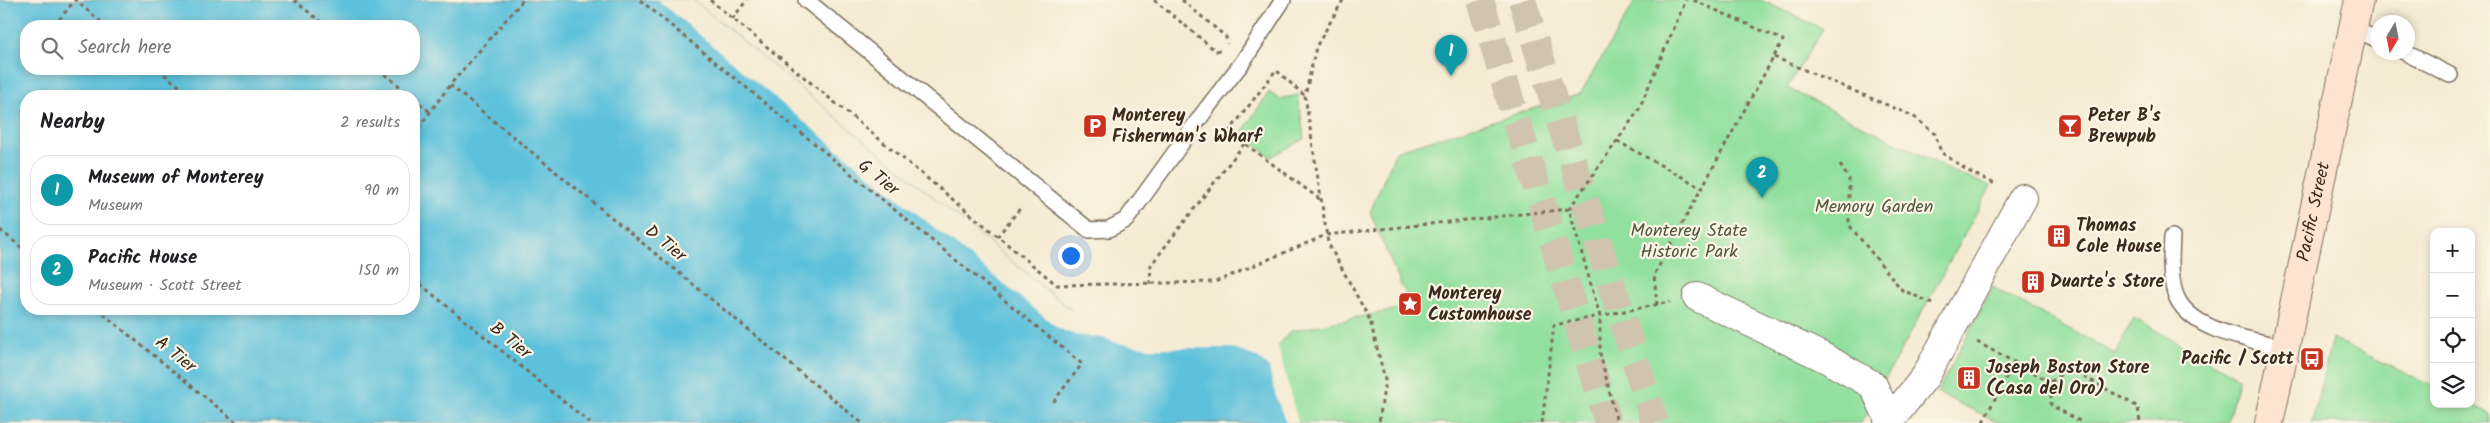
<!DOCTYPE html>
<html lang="en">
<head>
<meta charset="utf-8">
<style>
  body { margin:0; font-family:Kalam,sans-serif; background:#f6f6f6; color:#202124 }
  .controls { position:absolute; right:15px; bottom:15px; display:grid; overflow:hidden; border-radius:10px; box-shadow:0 2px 8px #0003 }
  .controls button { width:45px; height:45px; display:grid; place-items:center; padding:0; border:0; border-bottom:1px solid #e0e0e0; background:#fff; color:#202124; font:25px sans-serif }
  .compass { position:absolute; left:2370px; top:15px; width:45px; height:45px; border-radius:50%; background:#fff; box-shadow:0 2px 8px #0003; rotate:190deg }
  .you { position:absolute; left:1070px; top:255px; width:18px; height:18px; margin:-12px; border:4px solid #fff; border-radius:50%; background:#1a73e8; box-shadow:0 0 0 8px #1a73e833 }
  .badge { display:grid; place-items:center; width:32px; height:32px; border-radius:50%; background:#2563eb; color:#fff; font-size:16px; font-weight:700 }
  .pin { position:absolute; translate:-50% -41px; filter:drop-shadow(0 1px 2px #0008) }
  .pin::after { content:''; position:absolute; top:26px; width:18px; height:15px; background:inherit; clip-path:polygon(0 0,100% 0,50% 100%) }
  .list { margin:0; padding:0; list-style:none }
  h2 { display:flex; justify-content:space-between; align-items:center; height:65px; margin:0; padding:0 20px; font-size:21px }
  h2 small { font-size:16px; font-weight:400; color:#757577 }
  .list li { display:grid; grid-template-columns:32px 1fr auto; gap:15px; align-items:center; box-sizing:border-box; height:70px; margin:0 10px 10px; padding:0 10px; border:1px solid #e0e0e0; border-radius:20px }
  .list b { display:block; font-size:19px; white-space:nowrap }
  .list p { margin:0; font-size:16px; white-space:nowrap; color:#757577 }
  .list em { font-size:16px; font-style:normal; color:#757577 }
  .icon { flex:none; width:28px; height:28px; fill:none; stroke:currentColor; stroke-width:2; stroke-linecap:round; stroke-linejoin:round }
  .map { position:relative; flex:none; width:2490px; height:423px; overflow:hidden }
  .search { position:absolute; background:#fff; box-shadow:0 2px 8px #0003; left:20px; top:20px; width:400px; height:55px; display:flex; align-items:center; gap:12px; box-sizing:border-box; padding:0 18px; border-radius:20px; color:#757577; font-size:19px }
  .panel { position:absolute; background:#fff; box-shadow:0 2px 8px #0003; left:20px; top:90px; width:400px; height:225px; border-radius:20px }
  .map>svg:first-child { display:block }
</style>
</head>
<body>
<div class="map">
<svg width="2490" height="423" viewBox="0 0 2490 423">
  <rect width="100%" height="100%" fill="#fcf5e5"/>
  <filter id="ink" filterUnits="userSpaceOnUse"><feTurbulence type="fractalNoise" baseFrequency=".02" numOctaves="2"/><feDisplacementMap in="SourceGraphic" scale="10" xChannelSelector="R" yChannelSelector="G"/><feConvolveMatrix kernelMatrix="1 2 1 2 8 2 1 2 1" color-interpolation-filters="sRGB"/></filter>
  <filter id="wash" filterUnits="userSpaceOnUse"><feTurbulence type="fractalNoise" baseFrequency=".0096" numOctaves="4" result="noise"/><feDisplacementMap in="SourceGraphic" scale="20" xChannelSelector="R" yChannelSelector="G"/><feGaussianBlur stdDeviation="1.12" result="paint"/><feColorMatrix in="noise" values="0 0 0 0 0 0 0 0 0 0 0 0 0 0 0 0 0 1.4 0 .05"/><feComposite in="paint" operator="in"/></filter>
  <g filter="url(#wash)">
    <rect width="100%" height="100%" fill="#f5ebd3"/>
    <path fill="#91e09e" stroke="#66855e" d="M1636 0H1761L1823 29 1787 88 1963 176 1991 186 1861 423H1208L1291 331 1413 306 1401 285 1370 212 1396 151 1580 94Z
      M1269 92 1279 99 1298 95 1304 139 1271 157 1241 134Z
      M1993 287 2115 354 2134 318 2239 378 2227 423H2000L1937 393Z
      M2332 338 2434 387V404H2470L2490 414V423H2312Z"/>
    <path fill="#5dc1db" stroke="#4c767c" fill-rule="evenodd" d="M0 0H693L1071 310 1252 325 1295 423H0ZM26 26H414V69H26ZM26 96H414V309H26Z"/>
    <path fill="#f5ebd3" d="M658 0H693L1071 310 1073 307 1203 315 1253 323 1271 336 1278 346 1298 423H1286L1276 397 1269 368 1257 357 1231 348H1149L1117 343 1104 338 1075 335 1058 328 793 113Z"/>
  </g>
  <g filter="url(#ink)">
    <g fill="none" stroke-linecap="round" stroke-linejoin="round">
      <path stroke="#d0c4af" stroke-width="28" stroke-dasharray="28 14" stroke-linecap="butt" d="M1480 0 1608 423
        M1522 0 1655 423"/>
      <defs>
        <path id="lane" d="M806 0 1089 230 1109 229 1126 220 1207 108 1242 63 1283 0
          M2353 28 2378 40
          M2404 52 2450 75
          M2172 237C2171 256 2169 280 2177 298 2193 332 2252 340 2285 347"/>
        <path id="street" d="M1697 297 1823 357 1873 385 1890 421
          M1888 423 1925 377 2023 198"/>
        <g id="secondary">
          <path id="s1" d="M2269 423 2359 0"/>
        </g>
      </defs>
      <use href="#lane" stroke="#7c6e5d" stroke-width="18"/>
      <use href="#street" stroke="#7c6e5d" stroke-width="30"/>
      <use href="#secondary" stroke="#7c6e5d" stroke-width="30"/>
      <path stroke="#7c6e5d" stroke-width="3" stroke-dasharray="4 4" stroke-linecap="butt" d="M294 0 326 26
        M640 0 1082 364 1051 405
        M710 0 1057 285 1215 282 1326 235 1569 209 1600 316V353L1617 423
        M1154 0 1216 51 1223 49
        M1182 0 1226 37 1227 44
        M1343 0 1316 47 1305 96 1328 243 1370 320 1385 380 1379 423
        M732 19 747 0
        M54 26 75 0 106 26
        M1774 57 1913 116 1935 134 1941 152 1968 171 1997 185
        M158 69 191 96
        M378 69 412 96
        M450 85 862 423
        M1304 95 1276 70 1229 132 1321 200
        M414 98 430 112
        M414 134 450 85 523 0
        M1617 141 1702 188
        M1840 165 1849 179V225L1902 290 1932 303
        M1569 209 1638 111 1686 0
        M0 230 26 251
        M997 237 1022 206
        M414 279 590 423
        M1150 284 1151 265 1244 144
        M1657 305 1654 275 1783 40 1693 0
        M97 309 237 423
        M1977 342 2051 382V405L2083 423
        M2051 382 2069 368 2138 407 2140 423
        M1983 422 2014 362
        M1542 423 1554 325 1670 302"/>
      <use href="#lane" stroke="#fff" stroke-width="15"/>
      <use href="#street" stroke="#fff" stroke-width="28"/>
      <use href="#secondary" stroke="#fde4d1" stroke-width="28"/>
    </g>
  </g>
  <defs>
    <symbol id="parking-square" viewBox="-11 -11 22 22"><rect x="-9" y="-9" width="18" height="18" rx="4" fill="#c8321e" stroke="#fcf5e5"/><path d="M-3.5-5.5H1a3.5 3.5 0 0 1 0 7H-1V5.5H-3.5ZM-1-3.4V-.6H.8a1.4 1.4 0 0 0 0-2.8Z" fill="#fff"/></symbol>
    <symbol id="bar-square" viewBox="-11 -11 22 22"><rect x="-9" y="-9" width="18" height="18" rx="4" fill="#c8321e" stroke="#fcf5e5"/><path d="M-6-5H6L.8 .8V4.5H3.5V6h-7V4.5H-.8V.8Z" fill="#fff"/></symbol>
    <symbol id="building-square" viewBox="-11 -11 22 22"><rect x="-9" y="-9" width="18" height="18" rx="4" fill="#c8321e" stroke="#fcf5e5"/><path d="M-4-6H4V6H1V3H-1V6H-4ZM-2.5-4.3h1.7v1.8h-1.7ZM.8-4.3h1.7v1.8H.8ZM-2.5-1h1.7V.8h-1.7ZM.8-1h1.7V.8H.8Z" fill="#fff"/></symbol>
    <symbol id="sight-square" viewBox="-11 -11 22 22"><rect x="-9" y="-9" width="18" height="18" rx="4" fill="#c8321e" stroke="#fcf5e5"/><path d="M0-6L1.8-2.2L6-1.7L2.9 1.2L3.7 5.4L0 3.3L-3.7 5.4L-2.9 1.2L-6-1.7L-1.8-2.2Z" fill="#fff"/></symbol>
    <symbol id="bus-square" viewBox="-11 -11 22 22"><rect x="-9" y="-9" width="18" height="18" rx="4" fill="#c8321e" stroke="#fcf5e5"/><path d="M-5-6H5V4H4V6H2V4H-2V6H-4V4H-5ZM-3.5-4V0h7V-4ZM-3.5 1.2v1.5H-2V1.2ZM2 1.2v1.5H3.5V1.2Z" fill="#fff"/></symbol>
  </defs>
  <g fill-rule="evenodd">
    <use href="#parking-square" x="1081" y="112" width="28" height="28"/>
    <use href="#bar-square" x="2056" y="112" width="28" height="28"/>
    <use href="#building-square" x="2045" y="222" width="28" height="28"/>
    <use href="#building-square" x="2019" y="268" width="28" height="28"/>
    <use href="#sight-square" x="1396" y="290" width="28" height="28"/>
    <use href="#bus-square" x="2298" y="345" width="28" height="28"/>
    <use href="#building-square" x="1955" y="364" width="28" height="28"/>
  </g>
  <g text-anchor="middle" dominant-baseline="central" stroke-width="4.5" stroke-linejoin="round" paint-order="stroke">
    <g font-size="18" font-weight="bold" fill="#3b2a1e" stroke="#fcf5e5" text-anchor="start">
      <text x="1112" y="116">Monterey<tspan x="1112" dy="21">Fisherman's Wharf</tspan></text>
      <text x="2088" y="116">Peter B's<tspan x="2088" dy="21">Brewpub</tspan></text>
      <text x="2076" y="226">Thomas<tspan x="2076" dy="21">Cole House</tspan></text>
      <text x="2050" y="282">Duarte's Store</text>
      <text x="1428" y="294">Monterey<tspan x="1428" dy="21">Customhouse</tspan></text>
      <text x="2294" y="359" text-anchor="end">Pacific / Scott</text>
      <text x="1986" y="368">Joseph Boston Store<tspan x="1986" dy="21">(Casa del Oro)</tspan></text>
    </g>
    <g font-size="18" fill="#3b2a1e" stroke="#fcf5e5">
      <text transform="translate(878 178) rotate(39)">G Tier</text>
      <text stroke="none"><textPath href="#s1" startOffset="216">Pacific Street</textPath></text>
      <text transform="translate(665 244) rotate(39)">D Tier</text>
      <text transform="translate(510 341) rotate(39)">B Tier</text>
      <text transform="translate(175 355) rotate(39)">A Tier</text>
    </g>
    <g font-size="18" fill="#50583e" stroke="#fcf5e5">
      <text x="1874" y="207">Memory Garden</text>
      <text x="1689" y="231">Monterey State<tspan x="1689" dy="21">Historic Park</tspan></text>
    </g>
  </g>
</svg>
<div class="controls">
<button>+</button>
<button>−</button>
<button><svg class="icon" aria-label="locate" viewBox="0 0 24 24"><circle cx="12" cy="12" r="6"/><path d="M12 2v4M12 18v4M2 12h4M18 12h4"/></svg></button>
<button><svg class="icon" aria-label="layers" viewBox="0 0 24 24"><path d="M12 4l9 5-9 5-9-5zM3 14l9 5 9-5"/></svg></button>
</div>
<svg class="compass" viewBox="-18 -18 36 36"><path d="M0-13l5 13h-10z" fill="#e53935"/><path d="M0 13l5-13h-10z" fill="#757577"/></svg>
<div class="you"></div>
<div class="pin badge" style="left:1451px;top:76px;background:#0f9aa8">1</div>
<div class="pin badge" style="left:1762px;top:198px;background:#0f9aa8">2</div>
<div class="search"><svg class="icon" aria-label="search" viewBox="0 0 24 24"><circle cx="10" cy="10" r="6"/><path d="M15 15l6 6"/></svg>Search here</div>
<section class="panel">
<h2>Nearby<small>2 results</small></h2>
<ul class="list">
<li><span class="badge" style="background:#0f9aa8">1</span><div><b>Museum of Monterey</b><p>Museum</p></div><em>90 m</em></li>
<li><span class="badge" style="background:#0f9aa8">2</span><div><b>Pacific House</b><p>Museum · Scott Street</p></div><em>150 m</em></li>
</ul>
</section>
</div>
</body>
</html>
